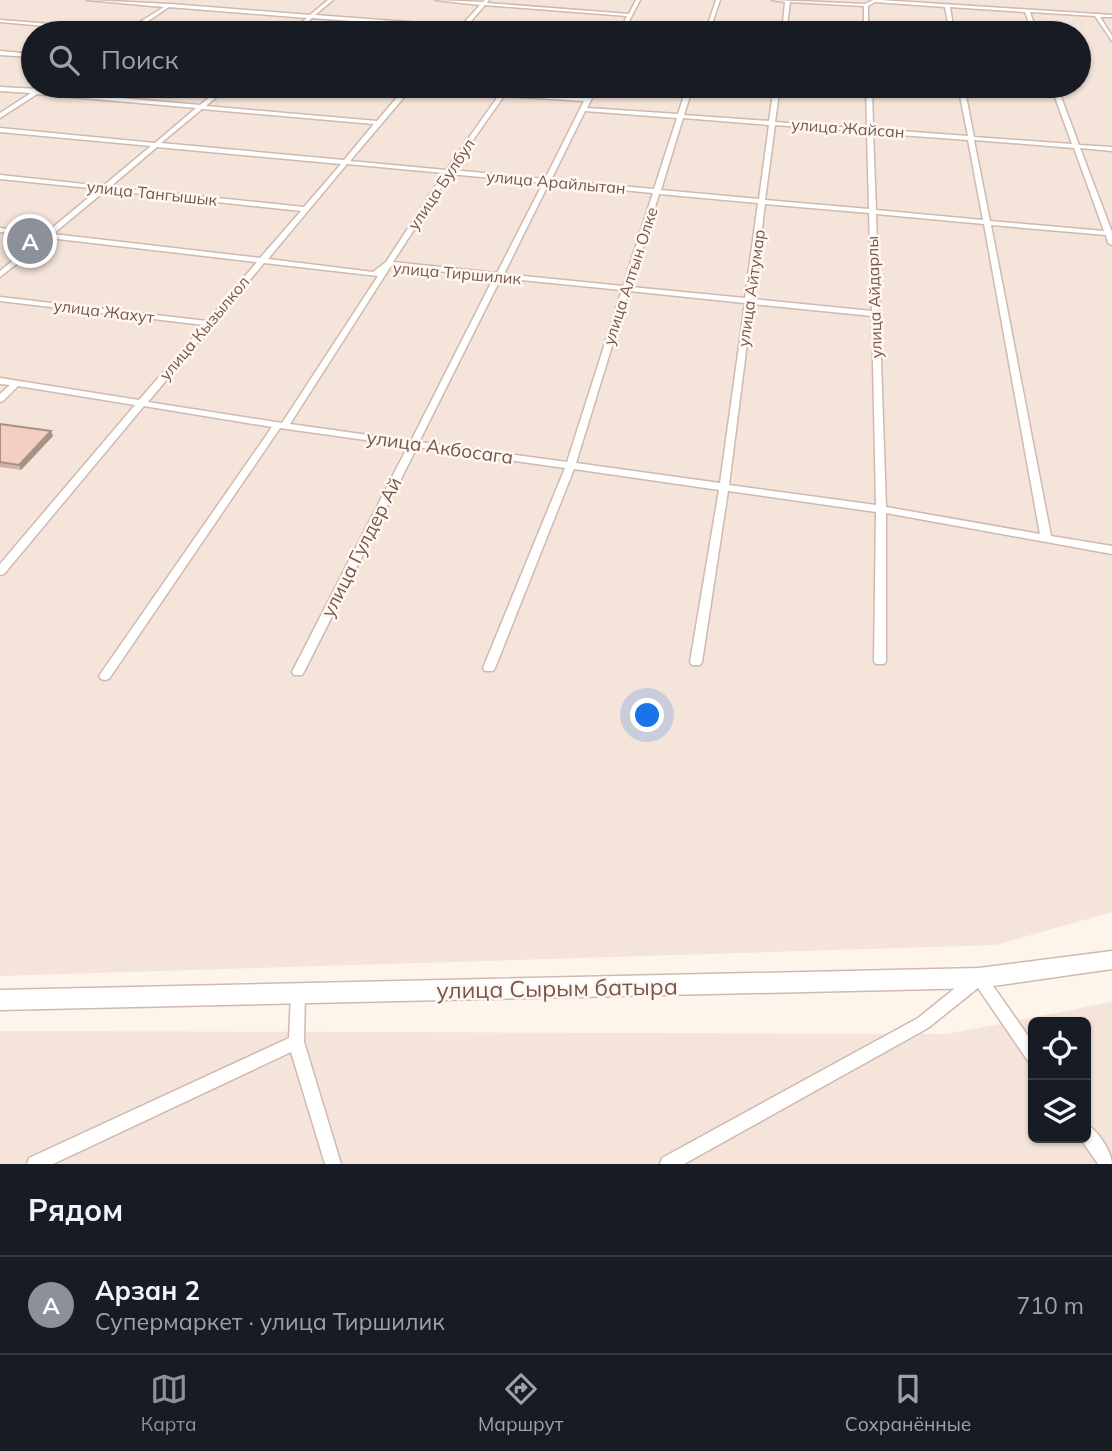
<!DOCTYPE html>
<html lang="ru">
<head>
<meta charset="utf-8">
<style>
  body { margin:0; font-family:Mulish,sans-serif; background:#242831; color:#f1f3f6 }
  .controls { position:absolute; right:21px; bottom:21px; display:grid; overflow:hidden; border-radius:10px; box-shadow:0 2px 5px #0004 }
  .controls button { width:63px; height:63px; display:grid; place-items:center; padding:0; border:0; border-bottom:2px solid #363941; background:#171b24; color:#f1f3f6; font:35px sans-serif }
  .you { position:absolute; left:648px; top:716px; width:24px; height:24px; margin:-18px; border:5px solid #fff; border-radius:50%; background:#1a73e8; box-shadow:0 0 0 10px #1a73e833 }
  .badge { display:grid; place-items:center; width:46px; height:46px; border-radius:50%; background:#8c9099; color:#fff; font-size:23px; font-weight:700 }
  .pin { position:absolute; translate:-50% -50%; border:4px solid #fff; box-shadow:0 2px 7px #0006 }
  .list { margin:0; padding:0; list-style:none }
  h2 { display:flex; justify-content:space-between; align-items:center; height:91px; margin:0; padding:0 28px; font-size:30px }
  h2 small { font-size:23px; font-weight:400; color:#9ea1a6 }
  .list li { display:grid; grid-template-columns:46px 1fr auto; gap:21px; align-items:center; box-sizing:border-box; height:98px; padding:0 28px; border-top:2px solid #363941 }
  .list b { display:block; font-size:26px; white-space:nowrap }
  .list p { margin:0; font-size:23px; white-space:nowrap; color:#9ea1a6 }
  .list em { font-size:23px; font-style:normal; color:#9ea1a6 }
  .icon { flex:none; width:38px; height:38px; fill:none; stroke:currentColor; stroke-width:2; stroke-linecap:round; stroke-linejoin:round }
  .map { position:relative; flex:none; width:1112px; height:1164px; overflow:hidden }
  .search { position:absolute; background:#171b24; box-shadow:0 2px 5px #0004; left:21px; right:21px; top:21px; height:77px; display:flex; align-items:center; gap:18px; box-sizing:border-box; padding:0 24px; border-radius:38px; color:#9ea1a6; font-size:26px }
  .sheet { height:189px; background:#171b24 }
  nav { display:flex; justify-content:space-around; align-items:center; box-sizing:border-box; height:98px; border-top:2px solid #363941; background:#171b24; font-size:19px; color:#9ea1a6 }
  nav a { display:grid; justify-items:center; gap:4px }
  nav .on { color:#8c9099 }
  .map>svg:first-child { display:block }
</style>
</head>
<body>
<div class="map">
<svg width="1112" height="1164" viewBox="0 0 1112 1164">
  <rect width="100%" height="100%" fill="#fdf4eb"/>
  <path fill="#f5e4d9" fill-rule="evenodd" d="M0 0H1112V912L996 945 0 976ZM33 33H1079V86H33Z
    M1112 1002V1164H0V1031L947 1034ZM1033 1022H1086V1138H1033Z"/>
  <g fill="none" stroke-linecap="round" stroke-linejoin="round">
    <defs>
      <path id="minor" d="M87 0 170 4 310 15 328 0H333L315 15 461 26 480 5 435 0 483 2 485 0H489L487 3 629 14 636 0H640L623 33H619L627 16 485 5 466 27 534 33 463 29 457 33 456 32 458 29 312 18 294 33H289L307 18 169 7 133 31 147 33H126L0 22V20L127 30 164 7Z
        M716 0H720L709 33H705Z
        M772 0 865 4 873 0H880L1112 15V17H1100L1112 36V41L1095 16 1030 12 1037 33H1033L1025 12 950 7 954 33H950L945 7 875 2 868 6V33H864V6L790 2 786 33H782L785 2Z
        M0 51 33 54V57L0 55Z
        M223 86H229L206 106 377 121 405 88H395L392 86 501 92 505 86H511L506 92 586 98 592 86H598L587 108 678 114 687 86H693L684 115 769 121 774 86H780L775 122 867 129 866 86H872L873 129 968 136 958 86H964L974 137 1072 144 1051 86H1057L1079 145 1112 147V151L1080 148 1112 232V245L1108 243 1106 235 991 225 1051 536 1112 546V554L886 513V661L884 664H876L874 661 876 512 728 491 702 662 700 665H692L690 662 719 490 574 469 495 668 493 671H485L483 668 565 468 417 447 304 672 302 675H294L292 672 408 446 280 428 109 679 105 680 101 679 99 676 101 673 272 427 144 406 4 574 0 575V564L135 405 18 386 3 401 0 402V394L10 385 0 384V378L139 400 204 325 0 301V297L207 321 257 262 49 238 0 277V271L41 237 0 232V228L46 233 99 189 0 179V175L103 186 151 146 0 132V128L155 143 196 108 37 94 0 118V113L31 93 0 91V87L38 89 41 91 200 105ZM411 89 499 95 446 170 350 161ZM504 96 584 101 545 179 452 170ZM202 109 374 124 344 160 161 143ZM585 111 677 118 654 189 551 180ZM683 118 769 125 759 199 661 190ZM775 125 867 132 869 209 765 200ZM873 133 968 140 983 220 876 210ZM974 140 1074 148 1104 231 990 221ZM157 147 341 164 304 207 110 187ZM347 164 444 173 386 262 373 272 268 259ZM450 174 543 183 497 273 393 262ZM549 183 653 193 623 286 504 274ZM106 190 301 211 260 258 53 234ZM659 194 758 203 745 298 631 287ZM765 204 869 213 872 311 753 299ZM876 214 984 224 1040 534 886 507ZM264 263 378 276 282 423 148 402ZM391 266 494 277 411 441 290 424ZM501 278 622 290 567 462 419 442ZM629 291 745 303 720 483 576 463ZM752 304 872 316 876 505 729 485Z
        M979 971 984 973 1033 1043V1064L1028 1061 978 988 928 1028 684 1164H660L662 1158 918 1018 974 973Z
        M298 987 303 989 305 994 304 1042 341 1164H325L291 1052 53 1164H27L29 1158 289 1038 291 994 293 989Z
        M1086 1124C1097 1129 1112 1152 1112 1164H1098L1080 1138H1086Z"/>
      <path id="tertiary" d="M1112 951V969L979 988 0 1010V990L979 968Z"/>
    </defs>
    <use href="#minor" stroke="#d0b9af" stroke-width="3"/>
    <use href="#tertiary" stroke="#d0b9af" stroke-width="3"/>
    <use href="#minor" fill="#fff" fill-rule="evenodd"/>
    <use href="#tertiary" fill="#fff" fill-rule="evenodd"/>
  </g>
  <path fill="#d1b2a7" d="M0 424 53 436 21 470 0 467Z"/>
  <path fill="#aa9188" d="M51 431 53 436 21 470 19 465Z"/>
  <path fill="#f3cfc2" stroke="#aa9188" stroke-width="2" d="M0 424 51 431 19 465 0 462Z"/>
  <g text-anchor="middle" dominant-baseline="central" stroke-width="5" stroke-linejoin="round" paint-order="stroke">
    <g font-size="16" fill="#79564d" stroke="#fff8f2">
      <text transform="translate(848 128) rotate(4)">улица Жайсан</text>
      <text transform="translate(556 182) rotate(5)">улица Арайлытан</text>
      <text transform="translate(441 184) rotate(-56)">улица Булбул</text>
      <text transform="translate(152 193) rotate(6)">улица Тангышык</text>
      <text transform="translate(457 273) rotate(5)">улица Тиршилик</text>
      <text transform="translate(630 276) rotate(-72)">улица Алтын Олке</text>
      <text transform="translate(751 288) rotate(-82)">улица Айтумар</text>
      <text transform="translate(874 297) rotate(-92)">улица Айдарлы</text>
      <text transform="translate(104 311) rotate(7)">улица Жахут</text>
      <text transform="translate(204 328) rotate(-50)">улица Кызылкол</text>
    </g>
    <g font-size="19" fill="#79564d" stroke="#fff8f2">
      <text transform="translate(440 447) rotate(8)">улица Акбосага</text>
      <text transform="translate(361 547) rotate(-63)">улица Гулдер Ай</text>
    </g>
    <g font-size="23" fill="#79564d" stroke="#fff8f2">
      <text transform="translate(557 988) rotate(-1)">улица Сырым батыра</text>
    </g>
  </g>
</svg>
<div class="controls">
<button><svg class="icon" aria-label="locate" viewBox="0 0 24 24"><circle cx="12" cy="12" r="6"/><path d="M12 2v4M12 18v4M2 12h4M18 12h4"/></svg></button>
<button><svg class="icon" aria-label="layers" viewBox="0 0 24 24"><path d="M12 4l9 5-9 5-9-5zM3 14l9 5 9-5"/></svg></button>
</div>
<div class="you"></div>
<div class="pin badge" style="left:30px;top:241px">A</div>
<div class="search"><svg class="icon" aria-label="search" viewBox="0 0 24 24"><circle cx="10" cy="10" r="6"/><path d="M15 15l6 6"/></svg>Поиск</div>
</div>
<section class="sheet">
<h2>Рядом<small></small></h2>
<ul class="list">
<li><span class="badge">A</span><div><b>Арзан 2</b><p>Супермаркет · улица Тиршилик</p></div><em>710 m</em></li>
</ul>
</section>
<nav>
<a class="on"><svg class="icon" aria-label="map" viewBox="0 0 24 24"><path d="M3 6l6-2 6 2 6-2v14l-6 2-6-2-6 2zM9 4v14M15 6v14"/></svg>Карта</a>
<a><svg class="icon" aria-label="directions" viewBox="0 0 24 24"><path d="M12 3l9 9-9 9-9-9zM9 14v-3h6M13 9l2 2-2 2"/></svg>Маршрут</a>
<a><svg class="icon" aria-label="saved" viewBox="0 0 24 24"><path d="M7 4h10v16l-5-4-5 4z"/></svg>Сохранённые</a>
</nav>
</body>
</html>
